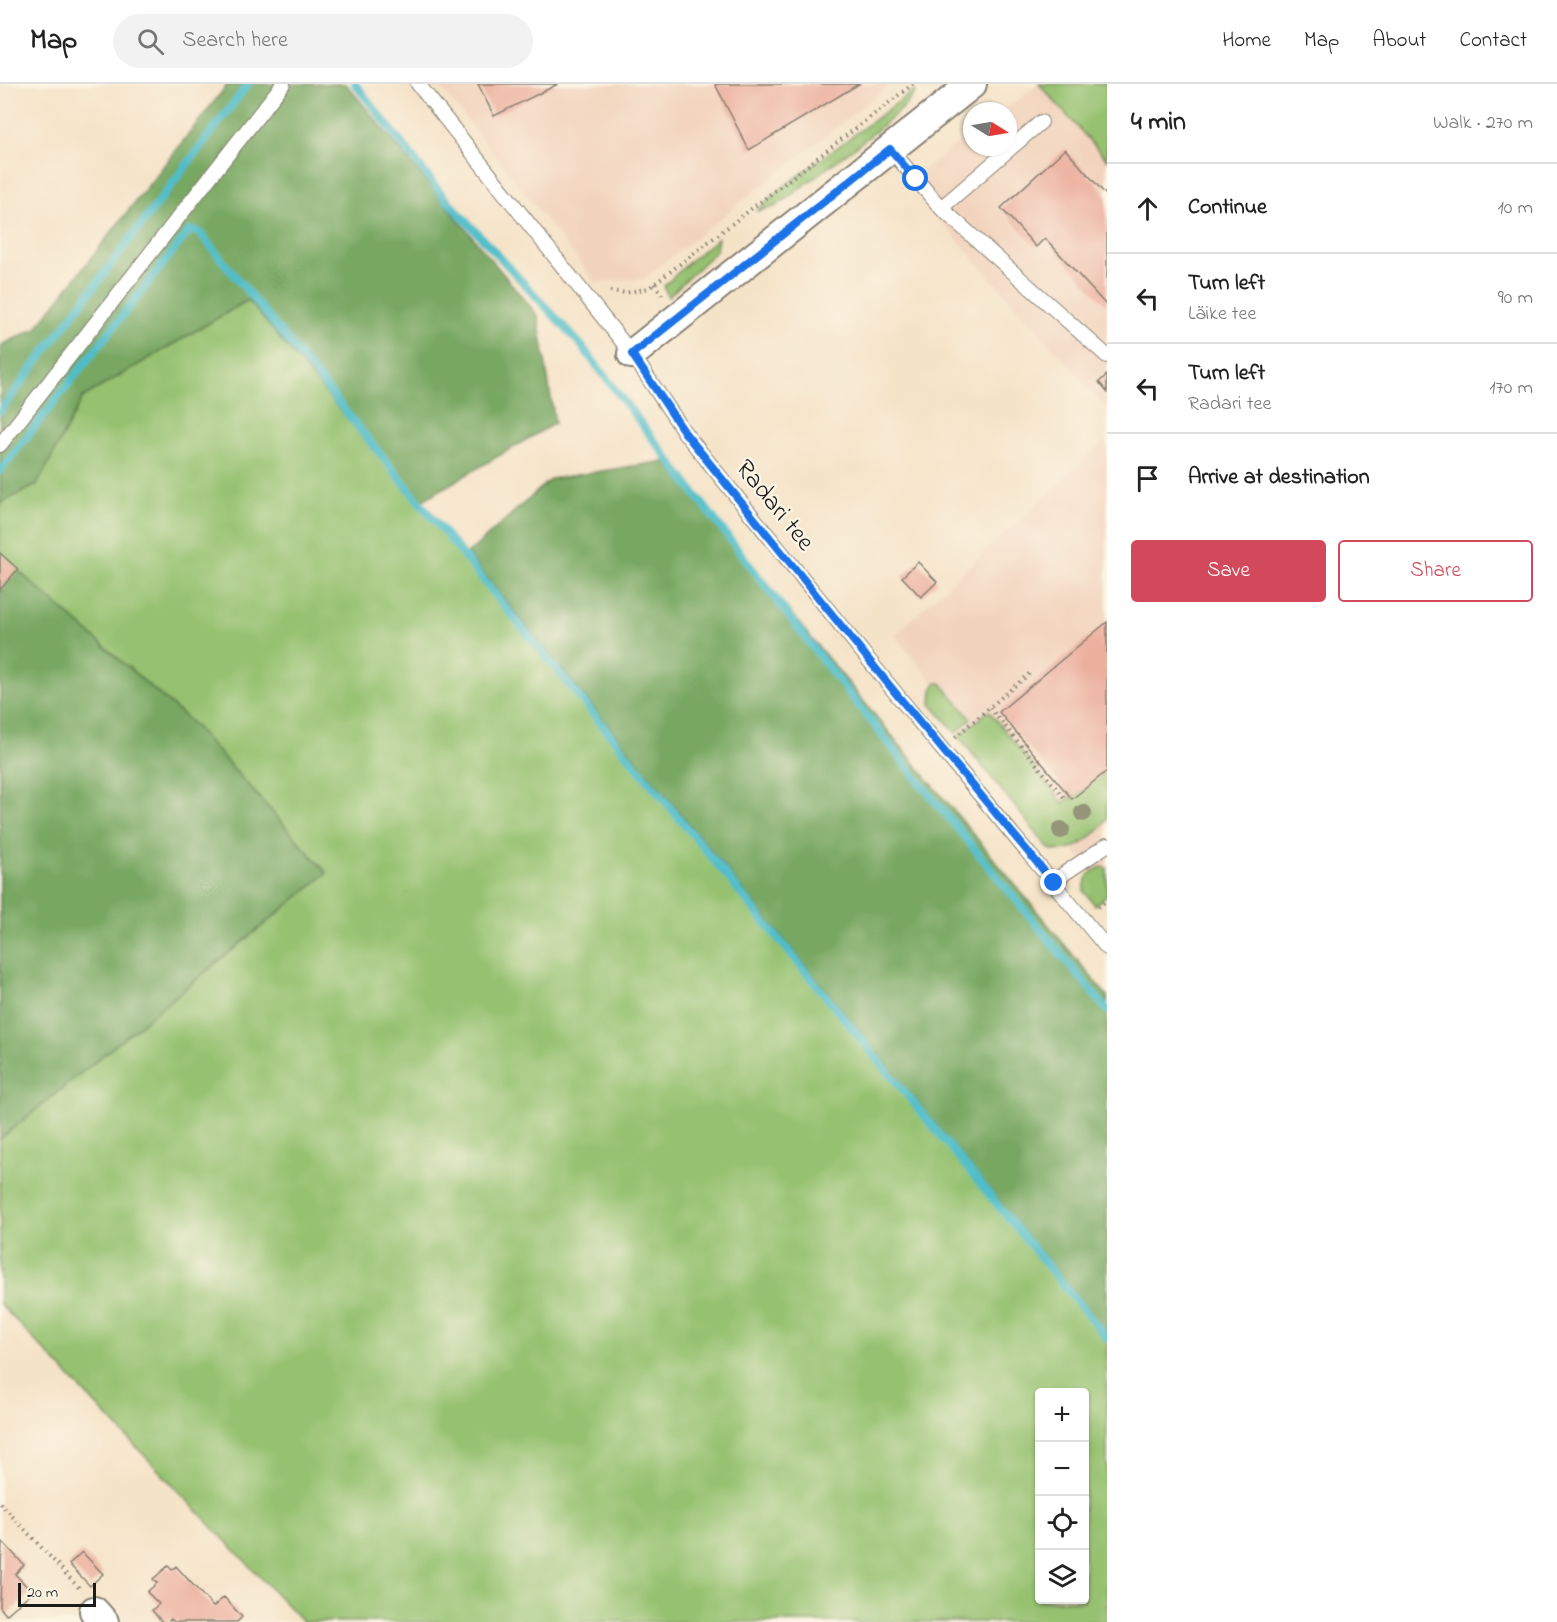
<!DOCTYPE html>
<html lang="en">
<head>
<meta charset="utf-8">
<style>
  body { margin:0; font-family:"Indie Flower",sans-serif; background:#f2f2f2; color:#222 }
  .controls { position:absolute; right:18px; bottom:18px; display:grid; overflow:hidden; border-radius:6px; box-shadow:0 2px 4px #0004 }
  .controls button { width:54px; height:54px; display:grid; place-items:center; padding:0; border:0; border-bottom:2px solid #e0e0e0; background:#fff; color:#222; font:30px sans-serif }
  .compass { position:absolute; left:963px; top:18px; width:54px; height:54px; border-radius:50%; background:#fff; box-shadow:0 2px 4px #0004; rotate:101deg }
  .scale { position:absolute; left:18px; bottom:15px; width:78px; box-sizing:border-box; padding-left:6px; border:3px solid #1c1c1c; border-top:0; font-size:16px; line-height:21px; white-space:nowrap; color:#1c1c1c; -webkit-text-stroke:4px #fcf5e5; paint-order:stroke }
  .stop { position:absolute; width:18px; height:18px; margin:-14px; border:4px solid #1a73e8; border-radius:50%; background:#fff }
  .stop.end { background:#1a73e8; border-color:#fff; box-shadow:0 2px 6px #0008 }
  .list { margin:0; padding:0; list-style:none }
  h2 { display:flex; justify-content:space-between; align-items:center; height:78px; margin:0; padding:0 24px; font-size:26px }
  h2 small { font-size:20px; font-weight:400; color:#767676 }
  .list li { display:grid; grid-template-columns:39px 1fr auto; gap:18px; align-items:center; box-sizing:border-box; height:90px; padding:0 24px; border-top:2px solid #e0e0e0 }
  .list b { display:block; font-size:22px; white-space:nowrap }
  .list p { margin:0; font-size:20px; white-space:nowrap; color:#767676 }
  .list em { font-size:20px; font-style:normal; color:#767676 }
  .actions { display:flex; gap:12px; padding:18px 24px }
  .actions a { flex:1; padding:14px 0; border:2px solid #d1495b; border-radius:6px; text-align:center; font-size:21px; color:#d1495b }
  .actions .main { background:#d1495b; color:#fff }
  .icon { flex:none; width:33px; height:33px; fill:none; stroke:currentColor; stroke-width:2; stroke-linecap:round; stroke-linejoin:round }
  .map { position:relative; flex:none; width:1107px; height:1538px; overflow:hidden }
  header { display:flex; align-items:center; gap:36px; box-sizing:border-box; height:84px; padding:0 30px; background:#fff; border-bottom:2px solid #e0e0e0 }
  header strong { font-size:28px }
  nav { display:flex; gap:33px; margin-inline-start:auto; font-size:21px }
  .search { width:420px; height:54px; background:#f2f2f2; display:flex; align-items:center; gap:15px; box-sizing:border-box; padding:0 21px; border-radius:33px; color:#767676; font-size:22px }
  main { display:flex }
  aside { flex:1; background:#fff }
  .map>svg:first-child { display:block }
</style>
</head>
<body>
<header>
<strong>Map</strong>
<div class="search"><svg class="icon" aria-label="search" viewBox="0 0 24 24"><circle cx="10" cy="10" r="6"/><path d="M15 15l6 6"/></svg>Search here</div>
<nav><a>Home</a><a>Map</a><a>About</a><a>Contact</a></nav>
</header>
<main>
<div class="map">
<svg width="1107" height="1538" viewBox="0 0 1107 1538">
  <rect width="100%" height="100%" fill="#fcf5e5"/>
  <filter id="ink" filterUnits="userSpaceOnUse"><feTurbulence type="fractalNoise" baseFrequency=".0167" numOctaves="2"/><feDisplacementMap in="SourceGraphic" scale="12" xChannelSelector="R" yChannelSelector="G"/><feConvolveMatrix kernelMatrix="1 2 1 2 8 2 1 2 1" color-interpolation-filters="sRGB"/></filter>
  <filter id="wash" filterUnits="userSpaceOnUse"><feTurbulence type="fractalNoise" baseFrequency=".008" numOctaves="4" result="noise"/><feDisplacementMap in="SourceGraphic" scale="24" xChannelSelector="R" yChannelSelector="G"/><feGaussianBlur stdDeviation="1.35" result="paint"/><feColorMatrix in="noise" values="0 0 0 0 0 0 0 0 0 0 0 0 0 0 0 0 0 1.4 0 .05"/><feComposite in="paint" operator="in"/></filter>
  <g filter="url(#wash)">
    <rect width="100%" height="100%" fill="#f5e3c8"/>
    <path fill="#f2d4be" d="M438 0H891L645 194 596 199Z
      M1039 0 1107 76V325L906 98 972 49V63H1008V27H1002Z
      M1107 355V807L894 551Z"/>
    <path fill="#95c16f" stroke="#586e46" stroke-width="1.5" fill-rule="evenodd" d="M1039 0H1107V76Z
      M913 7 916 8 902 25 875 48 782 118 775 123 757 127 774 110Z
      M718 154 716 167 668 213 664 202 691 176Z
      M248 216 418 419 467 470 1107 1249V1538H303L0 1220V1055L327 789 193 640 0 471V419L37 401 83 313ZM1040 1308H1084V1516H1040Z
      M936 599H941L971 635 956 649 931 620 932 606Z
      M989 627 1063 719 1070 713 1072 715 1107 687V736C1093 753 1072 773 1049 765L958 652Z
      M1102 783 1107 784V811L1095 821 1084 808C1085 795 1088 787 1102 783Z"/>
    <path fill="#78a762" stroke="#4a623f" stroke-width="1.5" d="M228 0H346L538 232 555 339 418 419 248 216 83 313 37 401 0 419V262L36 244Z
      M665 377 1107 912V1249L467 470 551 395Z
      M0 471 193 640 327 789 0 1055Z"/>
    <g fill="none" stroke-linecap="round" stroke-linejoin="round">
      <path stroke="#50bdc9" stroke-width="8" d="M355 0 444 113 581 261 817 569 925 705 1107 926
        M0 327 248 0
        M0 387 189 147 199 148 506 524 1107 1254"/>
    </g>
    <g id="blocks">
      <path fill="#ecaf9e" d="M478 0H558L494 32Z
        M715 0H859L749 66Z
        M1065 65 1107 112V222L1045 154 1036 163 1001 124Z
        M1107 291V308L1099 298Z
        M0 469 18 485 0 506Z
        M918 478 937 498 921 513 902 493Z
        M1107 538V687L1072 715 999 628Z
        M2 1457 24 1481 15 1490 32 1508 6 1531 0 1523Z
        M82 1468 103 1490 90 1502 69 1480Z
        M168 1482 172 1486 176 1482 213 1523 224 1513 242 1533 237 1538H174L171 1535 168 1538H162L152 1526 159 1520 147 1508 157 1499 153 1495Z"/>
    </g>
  </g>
  <g filter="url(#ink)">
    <use href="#blocks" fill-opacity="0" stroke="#888072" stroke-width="1.5"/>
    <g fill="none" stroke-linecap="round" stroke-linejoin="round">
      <defs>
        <path id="service" d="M418 0 632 270 685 349 898 612 1107 864
          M890 65 941 124 1041 38
          M941 124 1107 272
          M0 361 283 0
          M1054 799 1065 789 1107 761"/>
        <path id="minor" d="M632 270 972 0
          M94 1527 104 1538"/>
      </defs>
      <use href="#service" stroke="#888072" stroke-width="16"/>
      <use href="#minor" stroke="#888072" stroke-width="32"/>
      <path stroke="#888072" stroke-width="4" stroke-dasharray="1.5 4.5" stroke-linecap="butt" d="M654 200 663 212
        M610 207 625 209 649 204 913 0
        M990 624 1066 716
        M955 653 1030 589 1029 588
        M1098 823 1107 816
        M0 1419 81 1506"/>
      <use href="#service" stroke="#fff" stroke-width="14"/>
      <use href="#minor" stroke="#fff" stroke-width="28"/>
    </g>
    <g fill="#959579">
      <circle cx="1083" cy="729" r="9"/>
      <circle cx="1061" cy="746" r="9"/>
    </g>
  </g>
  <g fill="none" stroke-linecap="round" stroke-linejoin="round" filter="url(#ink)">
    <path stroke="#1a73e8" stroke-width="8" d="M916 95 890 65 632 270 685 349 898 612 1054 799"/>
  </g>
  <g text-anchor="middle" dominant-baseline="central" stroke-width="4.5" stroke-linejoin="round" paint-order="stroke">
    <g font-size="26" fill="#1c1c1c" stroke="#fcf5e5">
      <text transform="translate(774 422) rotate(51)">Radari tee</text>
    </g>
  </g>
</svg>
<div class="controls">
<button>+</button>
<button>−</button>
<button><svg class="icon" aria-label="locate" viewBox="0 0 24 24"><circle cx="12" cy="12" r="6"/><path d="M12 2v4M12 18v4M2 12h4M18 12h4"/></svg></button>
<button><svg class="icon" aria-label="layers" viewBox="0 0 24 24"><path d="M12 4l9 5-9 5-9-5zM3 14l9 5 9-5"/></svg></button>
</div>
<svg class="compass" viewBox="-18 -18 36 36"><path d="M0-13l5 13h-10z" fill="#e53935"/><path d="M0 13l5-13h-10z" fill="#767676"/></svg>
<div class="scale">20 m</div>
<div class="stop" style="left:916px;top:95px"></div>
<div class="stop end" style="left:1054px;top:799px"></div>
</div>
<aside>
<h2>4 min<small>Walk · 270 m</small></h2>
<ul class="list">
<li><svg class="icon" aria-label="ahead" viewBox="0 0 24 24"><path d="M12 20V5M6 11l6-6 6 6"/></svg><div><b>Continue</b></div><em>10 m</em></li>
<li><svg class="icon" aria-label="left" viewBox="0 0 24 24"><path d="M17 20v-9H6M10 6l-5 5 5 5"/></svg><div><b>Turn left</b><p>Läike tee</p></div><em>90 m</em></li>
<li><svg class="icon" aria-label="left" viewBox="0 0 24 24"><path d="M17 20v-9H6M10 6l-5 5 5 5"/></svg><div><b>Turn left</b><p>Radari tee</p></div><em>170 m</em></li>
<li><svg class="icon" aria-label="arrive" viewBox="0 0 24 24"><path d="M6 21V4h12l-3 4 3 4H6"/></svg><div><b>Arrive at destination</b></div></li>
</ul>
<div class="actions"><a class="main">Save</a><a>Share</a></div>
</aside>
</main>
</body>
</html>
